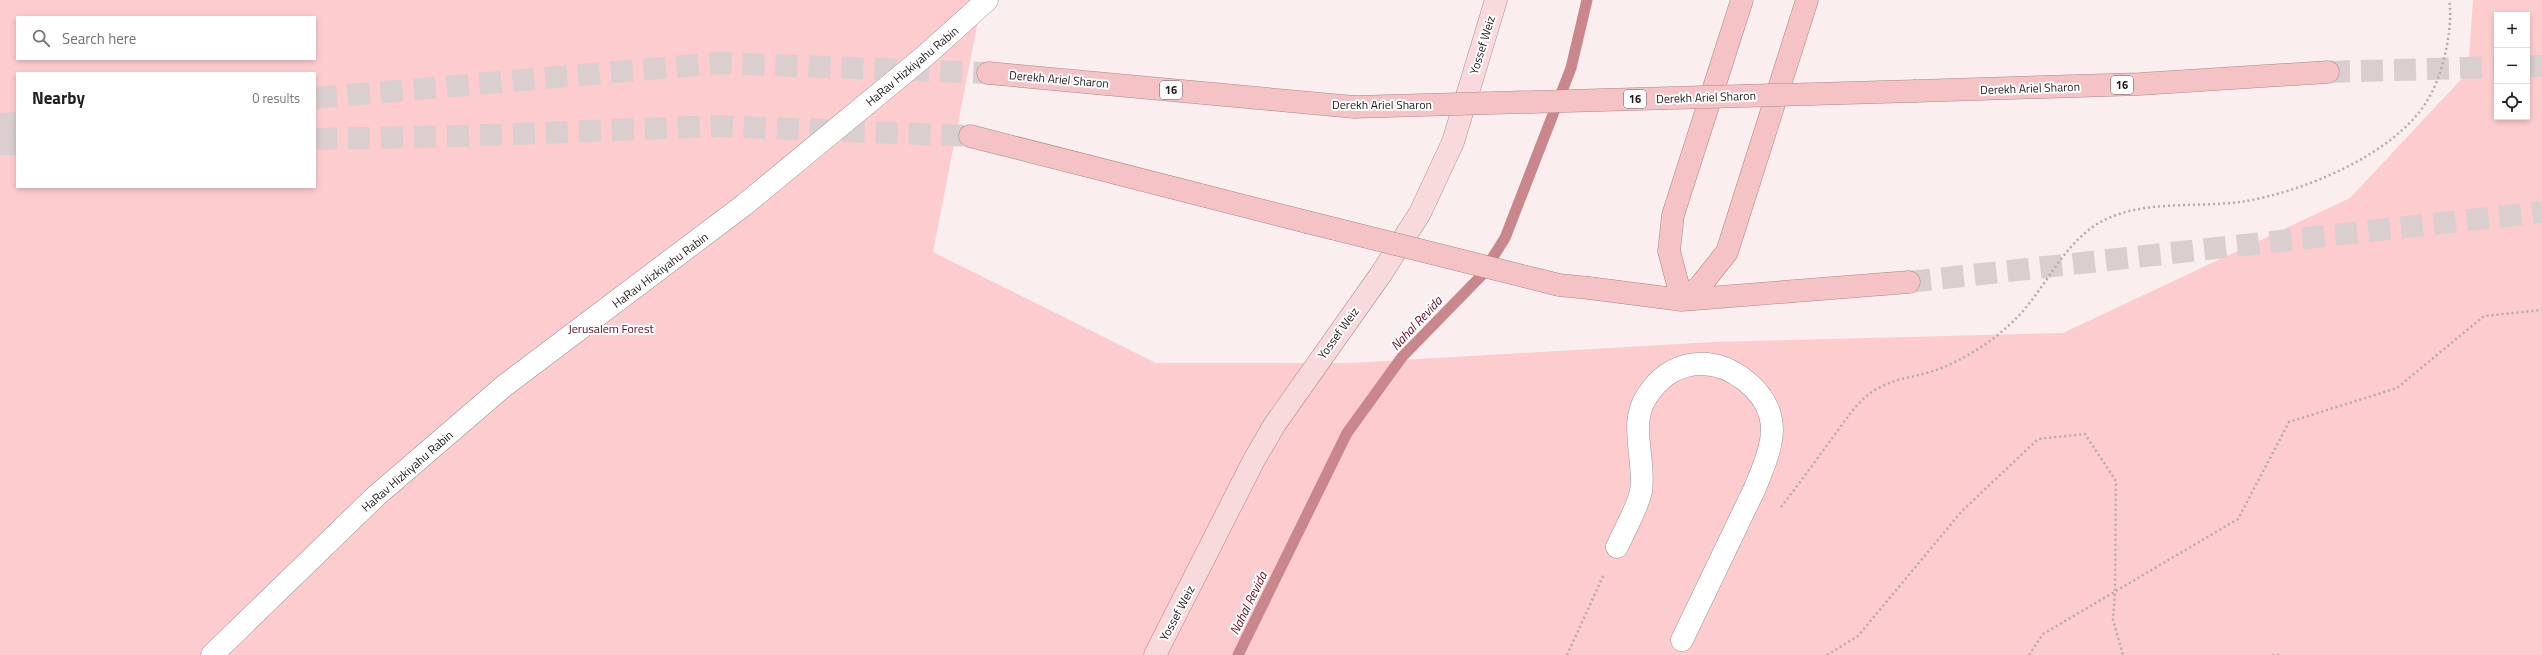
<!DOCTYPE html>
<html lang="en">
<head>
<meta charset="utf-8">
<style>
  body { margin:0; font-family:"Titillium Web",sans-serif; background:#f6f6f6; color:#202124 }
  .controls { position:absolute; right:12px; top:12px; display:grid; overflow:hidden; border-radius:0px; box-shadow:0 2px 6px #0003 }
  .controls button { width:36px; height:36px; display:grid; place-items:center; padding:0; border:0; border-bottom:1px solid #e0e0e0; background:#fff; color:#202124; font:20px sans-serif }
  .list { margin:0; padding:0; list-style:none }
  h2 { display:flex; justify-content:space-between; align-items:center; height:52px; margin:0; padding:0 16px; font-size:17px }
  h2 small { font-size:13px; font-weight:400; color:#757577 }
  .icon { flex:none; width:22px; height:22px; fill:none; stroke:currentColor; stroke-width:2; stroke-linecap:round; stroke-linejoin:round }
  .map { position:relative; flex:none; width:2542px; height:655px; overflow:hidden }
  .search { position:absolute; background:#fff; box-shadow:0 2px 6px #0003; left:16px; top:16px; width:300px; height:44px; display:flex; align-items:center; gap:10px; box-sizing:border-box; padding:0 14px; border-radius:0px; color:#757577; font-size:15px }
  .panel { position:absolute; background:#fff; box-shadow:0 2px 6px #0003; left:16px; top:72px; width:300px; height:116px; border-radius:0px }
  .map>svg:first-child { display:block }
</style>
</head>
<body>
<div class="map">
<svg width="2542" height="655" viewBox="0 0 2542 655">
  <rect width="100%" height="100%" fill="#fbeeef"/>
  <path fill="#fdcccf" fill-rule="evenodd" d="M0 0H982L933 252 1156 363H1351L1713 342 2063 333 2350 198 2468 72 2473 0H2542V655H0ZM2497 15H2527V117H2497ZM17 17H315V59H17ZM17 73H315V187H17Z"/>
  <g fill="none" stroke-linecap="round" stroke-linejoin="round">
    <path stroke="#c9868c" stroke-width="11" d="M1238 655 1347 433 1402 357 1481 276 1505 238 1571 68 1587 0"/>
    <path stroke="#dacecf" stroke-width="22" stroke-dasharray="22 11" stroke-linecap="butt" d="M2527 66H2542
      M2328 72 2497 67
      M315 98 719 63 988 73
      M0 124 17 123
      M315 139 463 136 719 126 970 136
      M0 144H17
      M1909 282 2542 212"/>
    <defs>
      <path id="minor" d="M1617 547C1624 531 1638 507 1641 491 1646 461 1628 423 1647 396 1671 359 1712 354 1746 381 1756 389 1766 401 1770 415 1777 439 1764 465 1755 488L1682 640
        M212 655 376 496 504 386 744 205 926 55 987 0"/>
      <path id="major" d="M1155 655 1254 460 1275 424 1381 274 1420 213 1453 142 1496 0"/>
      <path id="highway" d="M988 73 1354 107
        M1916 91 2140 84 2328 72
        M970 136 1307 222
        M1589 288 1682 300 1909 282
        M1682 300 1700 286 1727 252 1807 0
        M1682 300 1669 251 1673 215 1742 0"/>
    </defs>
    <use href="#minor" stroke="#9b9091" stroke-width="23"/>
    <use href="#major" stroke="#aa8789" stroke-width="23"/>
    <use href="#highway" stroke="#aa8789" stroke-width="23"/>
    <path stroke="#b5aaab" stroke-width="2.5" stroke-dasharray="2 3" stroke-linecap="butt" d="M1781 507C1799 484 1816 460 1833 437 1846 420 1856 402 1875 390 1894 378 1918 377 1939 369 1964 359 1989 344 2008 326 2043 296 2058 249 2097 224 2138 199 2194 208 2240 202 2301 193 2394 155 2427 101 2437 85 2442 68 2446 50 2449 35 2452 15 2449 0
      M1567 655 1604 574
      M1827 655 1858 636 1962 511 2038 439 2085 434 2116 481 2115 592 2113 620 2123 655
      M2029 655 2043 634 2238 519 2289 422 2397 388 2484 316 2542 310
      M2272 655H2282"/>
    <use href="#minor" stroke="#fff" stroke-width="22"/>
    <use href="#major" stroke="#f9dadc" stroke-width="22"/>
    <use href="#highway" stroke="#f5c2c5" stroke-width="22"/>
    <defs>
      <path id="highway-bridge" d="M1354 107 1916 91
        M1307 222 1559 285 1589 288"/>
    </defs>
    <use href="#highway-bridge" stroke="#aa8789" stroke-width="23" stroke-linecap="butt"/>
    <use href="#highway-bridge" stroke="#f5c2c5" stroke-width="22"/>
  </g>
  <g text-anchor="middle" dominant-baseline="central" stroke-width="4" stroke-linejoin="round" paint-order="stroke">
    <g fill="#fff" stroke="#625f5f" stroke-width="1">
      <rect x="2111" y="76" width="22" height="18" rx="3"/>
      <rect x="1160" y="81" width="22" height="18" rx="3"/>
      <rect x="1624" y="90" width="22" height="18" rx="3"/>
    </g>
    <g font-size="11" font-weight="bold" fill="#1e1a1a">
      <text x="2122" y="85">16</text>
      <text x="1171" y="90">16</text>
      <text x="1635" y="99">16</text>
    </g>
    <g font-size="12" fill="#1e1a1a" stroke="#fff">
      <text transform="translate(1482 45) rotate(-73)">Yossef Weiz</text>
      <text transform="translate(912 66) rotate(-40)">HaRav Hizkiyahu Rabin</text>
      <text transform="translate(1059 79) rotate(5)">Derekh Ariel Sharon</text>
      <text transform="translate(2030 88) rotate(-2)">Derekh Ariel Sharon</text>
      <text transform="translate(1706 97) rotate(-2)">Derekh Ariel Sharon</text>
      <text x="1382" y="104">Derekh Ariel Sharon</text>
      <text transform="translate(660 270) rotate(-37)">HaRav Hizkiyahu Rabin</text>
      <text transform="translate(1338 333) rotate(-54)">Yossef Weiz</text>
      <text transform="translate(407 471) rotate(-41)">HaRav Hizkiyahu Rabin</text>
      <text transform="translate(1177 613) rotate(-62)">Yossef Weiz</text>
    </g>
    <g font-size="12" fill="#5a071d" stroke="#fff">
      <text x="611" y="328">Jerusalem Forest</text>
    </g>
    <g font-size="13" font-style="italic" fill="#621123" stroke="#fff">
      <text transform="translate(1416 323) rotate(-47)">Nahal Revida</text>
      <text transform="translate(1248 603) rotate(-64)">Nahal Revida</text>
    </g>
  </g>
</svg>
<div class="controls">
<button>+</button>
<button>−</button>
<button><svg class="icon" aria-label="locate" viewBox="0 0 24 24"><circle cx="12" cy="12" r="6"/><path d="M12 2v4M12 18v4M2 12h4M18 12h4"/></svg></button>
</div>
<div class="search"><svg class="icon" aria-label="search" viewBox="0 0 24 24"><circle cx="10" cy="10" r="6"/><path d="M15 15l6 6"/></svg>Search here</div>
<section class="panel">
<h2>Nearby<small>0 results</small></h2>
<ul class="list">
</ul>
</section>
</div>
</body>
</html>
